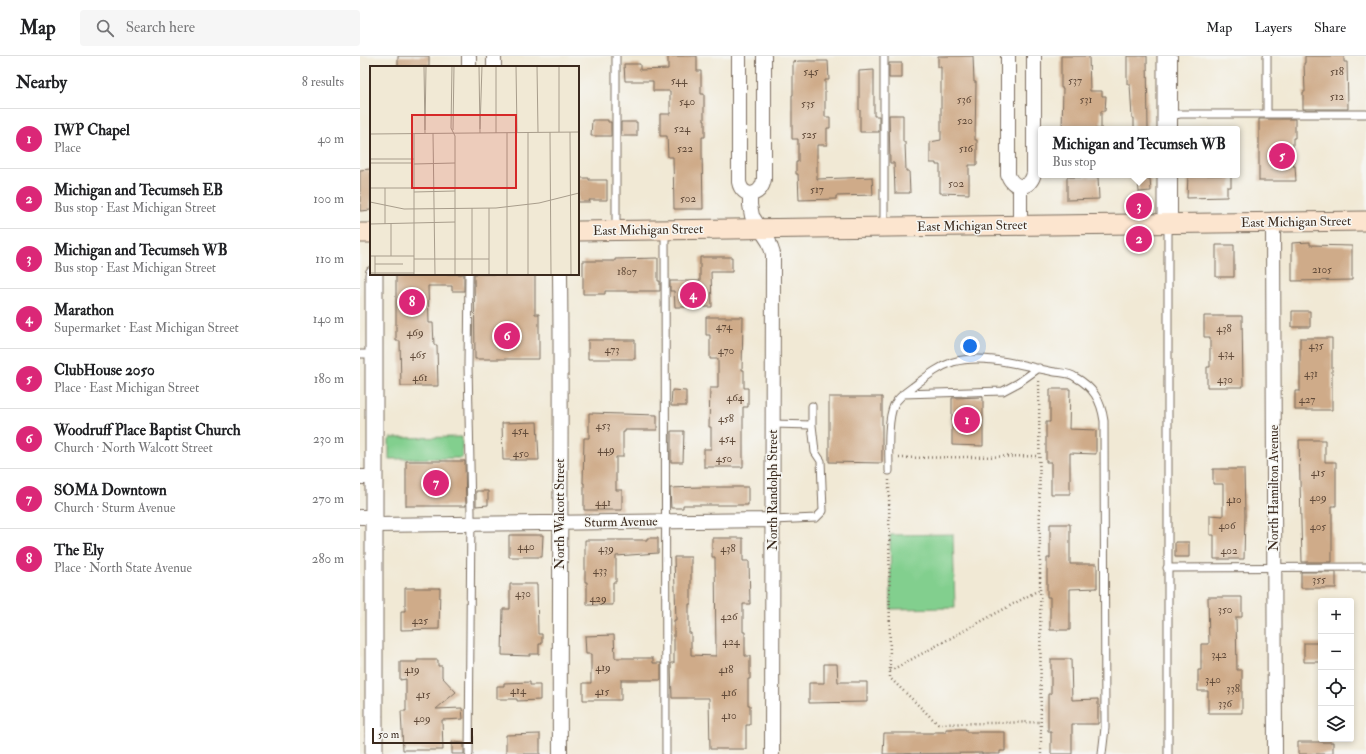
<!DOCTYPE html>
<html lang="en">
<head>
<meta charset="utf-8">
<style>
  body { margin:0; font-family:"IM FELL Double Pica",serif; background:#f6f6f6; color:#202124 }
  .controls { position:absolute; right:12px; bottom:12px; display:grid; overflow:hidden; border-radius:4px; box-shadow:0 2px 6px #0003 }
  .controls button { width:36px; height:36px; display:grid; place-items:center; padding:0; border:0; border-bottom:1px solid #e0e0e0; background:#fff; color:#202124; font:20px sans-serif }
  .scale { position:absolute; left:12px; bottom:10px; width:101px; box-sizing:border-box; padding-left:4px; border:2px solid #3b2a1e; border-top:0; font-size:11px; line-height:14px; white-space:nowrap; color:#3b2a1e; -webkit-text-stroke:3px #f6f6f2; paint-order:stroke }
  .you { position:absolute; left:610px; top:290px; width:14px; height:14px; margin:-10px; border:3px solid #fff; border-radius:50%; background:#1a73e8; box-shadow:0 0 0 6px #1a73e833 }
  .badge { display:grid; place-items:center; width:26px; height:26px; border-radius:50%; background:#db2777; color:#fff; font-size:13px; font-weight:700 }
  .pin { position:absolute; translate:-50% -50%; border:2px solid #fff; box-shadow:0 1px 4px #0006 }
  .popup { position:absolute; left:678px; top:70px; width:202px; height:52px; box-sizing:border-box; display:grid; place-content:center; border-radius:4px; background:#fff; filter:drop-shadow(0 1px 3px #0005); font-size:13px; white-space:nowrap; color:#757577 }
  .popup b { font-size:15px; color:#202124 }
  .popup::after { content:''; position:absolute; left:50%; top:100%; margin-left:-8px; border:8px solid transparent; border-top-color:#fff }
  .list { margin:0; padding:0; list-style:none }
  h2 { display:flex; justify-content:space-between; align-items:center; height:52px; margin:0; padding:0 16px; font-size:17px }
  h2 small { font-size:13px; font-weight:400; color:#757577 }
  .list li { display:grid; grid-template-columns:26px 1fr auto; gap:12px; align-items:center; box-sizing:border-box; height:60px; padding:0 16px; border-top:1px solid #e0e0e0 }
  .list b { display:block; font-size:15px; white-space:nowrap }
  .list p { margin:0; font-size:13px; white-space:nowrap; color:#757577 }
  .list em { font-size:13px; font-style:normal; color:#757577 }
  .icon { flex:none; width:22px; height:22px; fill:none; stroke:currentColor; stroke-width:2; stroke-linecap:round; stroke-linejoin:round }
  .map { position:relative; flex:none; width:1006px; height:698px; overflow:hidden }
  header { display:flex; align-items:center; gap:24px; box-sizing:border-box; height:56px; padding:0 20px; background:#fff; border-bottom:1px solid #e0e0e0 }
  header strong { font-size:19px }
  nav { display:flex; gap:22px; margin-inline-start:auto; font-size:14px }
  .search { width:280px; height:36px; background:#f6f6f6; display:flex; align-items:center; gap:10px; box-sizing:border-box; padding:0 14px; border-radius:4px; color:#757577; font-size:15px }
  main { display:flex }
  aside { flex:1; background:#fff }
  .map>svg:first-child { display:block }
</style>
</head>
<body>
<header>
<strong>Map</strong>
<div class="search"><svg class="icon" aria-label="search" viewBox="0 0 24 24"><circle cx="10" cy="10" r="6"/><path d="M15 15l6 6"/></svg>Search here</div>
<nav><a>Map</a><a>Layers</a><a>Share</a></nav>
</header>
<main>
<aside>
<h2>Nearby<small>8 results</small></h2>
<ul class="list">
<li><span class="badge">1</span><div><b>IWP Chapel</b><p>Place</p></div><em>40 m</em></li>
<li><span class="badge">2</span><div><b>Michigan and Tecumseh EB</b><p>Bus stop · East Michigan Street</p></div><em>100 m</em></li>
<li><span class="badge">3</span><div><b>Michigan and Tecumseh WB</b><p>Bus stop · East Michigan Street</p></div><em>110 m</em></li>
<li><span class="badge">4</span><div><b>Marathon</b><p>Supermarket · East Michigan Street</p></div><em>140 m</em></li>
<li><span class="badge">5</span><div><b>ClubHouse 2050</b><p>Place · East Michigan Street</p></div><em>180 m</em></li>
<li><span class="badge">6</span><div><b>Woodruff Place Baptist Church</b><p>Church · North Walcott Street</p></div><em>230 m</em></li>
<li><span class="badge">7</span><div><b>SOMA Downtown</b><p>Church · Sturm Avenue</p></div><em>270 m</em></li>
<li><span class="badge">8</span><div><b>The Ely</b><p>Place · North State Avenue</p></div><em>280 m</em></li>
</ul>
</aside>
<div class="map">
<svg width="1006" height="698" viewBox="0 0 1006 698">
  <rect width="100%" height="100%" fill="#f6f6f2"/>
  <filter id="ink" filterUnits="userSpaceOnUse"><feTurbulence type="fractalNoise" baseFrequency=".025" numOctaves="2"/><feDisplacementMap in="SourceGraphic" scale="8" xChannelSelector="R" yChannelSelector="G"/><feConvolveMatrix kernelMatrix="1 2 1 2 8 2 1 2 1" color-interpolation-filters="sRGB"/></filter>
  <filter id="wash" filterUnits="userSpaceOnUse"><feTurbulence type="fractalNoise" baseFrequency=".012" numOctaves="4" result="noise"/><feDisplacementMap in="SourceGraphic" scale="16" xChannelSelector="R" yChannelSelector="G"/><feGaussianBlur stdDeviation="0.9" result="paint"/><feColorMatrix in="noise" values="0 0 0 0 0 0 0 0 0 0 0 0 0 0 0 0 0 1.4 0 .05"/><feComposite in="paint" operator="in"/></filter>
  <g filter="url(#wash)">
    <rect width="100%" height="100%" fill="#f1e9d5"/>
    <path fill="#82cf8e" stroke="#5e7c56" d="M102 381V402L29 403V384L31 382Z
      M593 478 595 552 531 553 530 479Z"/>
    <g id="blocks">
      <path fill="#cfab89" d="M38 0H69V11H38Z
        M308 0H337V15H341V38H344V65H345V81H342V96L343 153H314L313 101H308L307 80H300V58H310V35H293V25H265L264 8H280V14L308 13Z
        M578 0H613L614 26H616L615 84H617V109H609V138L580 137V109H576V107H570V86L581 84V11H578Z
        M701 0H729L730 35H742V40H746L745 55H741V73H702L703 32H701Z
        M767 0H787L788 73H774V62H772L770 28H767Z
        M945 0H984V6H987L988 53H943V36H945L944 7H945Z
        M439 5H468L469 24H465V61H470V72H467V89H457V123L512 121 513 139 476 140V143L439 144 438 118H436V106H438V83H432V39H433V6Z
        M529 7H542V22H529Z
        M514 14V60H519V76H500V54H499V15Z
        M529 59H543V86H545L546 115H549L550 137H535L534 107H530Z
        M899 63H935V82H933V110H935L936 125H899Z
        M232 64H248V66H251V80H231Z
        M261 66H277V80H261Z
        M11 113V154L0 155V114Z
        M828 119H871V131H867V141L827 142Z
        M707 121H738L739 143 707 144Z
        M218 122H229V124H247V144H229L230 146H218Z
        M778 123H790L791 135 779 136Z
        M950 186V189L992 190V224L932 225V187Z
        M856 189H874V221H856Z
        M340 201H372V216H351L352 251H315L314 235H310V225H340Z
        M298 202V225H300V235H245V238H223V205H255V203Z
        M36 218H104V235H92V230H68L69 267H73L74 289H77L78 330H41L40 285H36Z
        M114 218H175V258H179V303H115Z
        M932 255H950V271H932Z
        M844 260H882L883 331H847V311H850V281H844Z
        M346 261H383L382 314H384V332H388V351H383V411H344V393H351V371H349L350 332H358V303H350V279H346Z
        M940 282H972V354H935V335H940Z
        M228 284H275V303H228Z
        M690 333H710L709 373 736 374V398L710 397V438H691V406H686V366H690Z
        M312 334 326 335V350H311Z
        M469 341H522V407L469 406Z
        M623 341V390L592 389V342Z
        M229 357 297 359V374H265V376H263V401H256V434H262V454H224V427H223L224 382H229Z
        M177 366 179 404H143L142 367Z
        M311 375H324L323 406H311Z
        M939 384H965V406H976V450H972V506H942Z
        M46 405H105L106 450H46Z
        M853 413H884L885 460 884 503H854V479H850V459L863 460V428H853Z
        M340 431H388V449H323V452H311L310 432Z
        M116 435H128V449L116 450Z
        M690 468H710V508H737V532L710 533V574H690V541H687V502H690Z
        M149 479H183L182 501H149Z
        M287 482H298V497L256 500V526H253V549H227V526H225V484H287Z
        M352 482H383V505H389L390 548H383V576H385V600H390V623H388V649H390V669H386V693H350L349 642H312L311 607H314V564H316L314 501H331V548H329V577H331V599L356 600 355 501H352Z
        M815 486H829V501H815Z
        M941 516H976V532H941Z
        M150 528H177L178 578H182V588H179V598H170V600L142 599 143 553H150Z
        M45 532H80L79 573 41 574V555H45Z
        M848 541H882V561H876L877 614H882V657H848V635H838V614H841V588H849Z
        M254 579 255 602H293V607H301V624H261V644H223V627H231V598H226L225 580Z
        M944 587H961V606H944Z
        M691 603H711L712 644 738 643V668H712V698H691V675H688V638H691Z
        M57 604H78V610H82V621L96 636 76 653 102 652 103 663 82 664 83 694H43L41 655H46V623L40 624V606H57Z
        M464 608H477L478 626H507V646L449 647V627H464Z
        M170 626V629H180V644L157 645V643H137V630H144V627Z
        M586 673H606V676H645V695H640V698H622V697L523 698 524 677H574V676H586Z
        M180 678V698H146V679Z
        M92 686 104 687V698H92Z
        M938 686H973V698H938Z"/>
    </g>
  </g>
  <g filter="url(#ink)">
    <use href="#blocks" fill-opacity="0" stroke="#7b6d5e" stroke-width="1"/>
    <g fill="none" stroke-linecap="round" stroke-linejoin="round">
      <defs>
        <path id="service" d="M801 0V73
          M907 0V58
          M810 60 820 58H1006
          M801 119V167
          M808 168V698
          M524 171V0
          M256 174V0
          M305 175 306 698
          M109 218 108 309 111 457 109 698
          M0 298H14
          M543 338 643 335 658 327 679 312
          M413 368 452 369
          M529 415C529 397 527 364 534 349 538 341 547 335 554 330 566 321 578 311 593 306 624 297 664 310 695 316 701 317 710 317 715 321 733 331 741 344 744 365L745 672 742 698
          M413 464 456 462 463 455 461 405 455 396 452 369V350
          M807 512 1006 511"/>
        <path id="minor" d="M379 0V126C382 142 401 142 404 123V0
          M648 0V119C654 135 671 133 674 117V0
          M810 0V73
          M109 11V0
          M134 11V0
          M810 119V168
          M660 130V170
          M390 138V149L392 160 409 186 413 198 412 698
          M913 166 915 698
          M200 218C202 378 199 538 200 698
          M0 421H14
          M0 461H14
          M14 469 413 464"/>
        <path id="tertiary" d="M14 218V698"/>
        <path id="secondary" d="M218 175 1006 165
          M0 177H11"/>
      </defs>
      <use href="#service" stroke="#7b6d5e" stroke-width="9"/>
      <use href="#minor" stroke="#7b6d5e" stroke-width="16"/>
      <use href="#tertiary" stroke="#7b6d5e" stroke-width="19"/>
      <use href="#secondary" stroke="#7b6d5e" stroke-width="21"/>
      <path stroke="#7b6d5e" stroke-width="2.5" stroke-dasharray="1 3" stroke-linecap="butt" d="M679 325 681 698
        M539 402 679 400
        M529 424 530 622 578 668 681 666
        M530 615 679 534"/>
      <use href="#service" stroke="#fff" stroke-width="7"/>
      <use href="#minor" stroke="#fff" stroke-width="14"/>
      <use href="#tertiary" stroke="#fff" stroke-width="17"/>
      <use href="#secondary" stroke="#fce5cf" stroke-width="19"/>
    </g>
  </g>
  <g text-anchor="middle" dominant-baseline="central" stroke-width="3" stroke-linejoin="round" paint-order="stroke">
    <g font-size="11" fill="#604a39">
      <text x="451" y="15">545</text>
      <text x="977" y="15">518</text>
      <text x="319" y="24">544</text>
      <text x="715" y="24">537</text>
      <text x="977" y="40">512</text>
      <text x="604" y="43">536</text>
      <text x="726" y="43">531</text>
      <text x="327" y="45">540</text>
      <text x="448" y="47">535</text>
      <text x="605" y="64">520</text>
      <text x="322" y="72">524</text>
      <text x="449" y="78">525</text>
      <text x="325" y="92">522</text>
      <text x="606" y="92">516</text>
      <text x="596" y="127">502</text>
      <text x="457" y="133">517</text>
      <text x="328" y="142">502</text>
      <text x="962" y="213">2105</text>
      <text x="267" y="215">1807</text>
      <text x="364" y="270">474</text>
      <text x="864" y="272">438</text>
      <text x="55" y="276">469</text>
      <text x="956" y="289">435</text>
      <text x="252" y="293">473</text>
      <text x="366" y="294">470</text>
      <text x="866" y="297">434</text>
      <text x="58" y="298">465</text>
      <text x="951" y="317">431</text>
      <text x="60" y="321">461</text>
      <text x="865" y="323">430</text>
      <text x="375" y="341">464</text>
      <text x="947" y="343">427</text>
      <text x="366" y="362">458</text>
      <text x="243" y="369">453</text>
      <text x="160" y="374">454</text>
      <text x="367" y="382">454</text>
      <text x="246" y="393">449</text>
      <text x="161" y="397">450</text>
      <text x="364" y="402">450</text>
      <text x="958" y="416">415</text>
      <text x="958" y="441">409</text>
      <text x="874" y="443">410</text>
      <text x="243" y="446">441</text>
      <text x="867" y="469">406</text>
      <text x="958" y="470">405</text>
      <text x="166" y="490">440</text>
      <text x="246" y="492">439</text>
      <text x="368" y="492">438</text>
      <text x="869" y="494">402</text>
      <text x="240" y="514">433</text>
      <text x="959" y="523">355</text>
      <text x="163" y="537">430</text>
      <text x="238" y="542">429</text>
      <text x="865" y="553">350</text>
      <text x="369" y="560">426</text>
      <text x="60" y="564">425</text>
      <text x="371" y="585">424</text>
      <text x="859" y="598">342</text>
      <text x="243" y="611">419</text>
      <text x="52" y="613">419</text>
      <text x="366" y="613">418</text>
      <text x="853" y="623">340</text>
      <text x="873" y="632">338</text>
      <text x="158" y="634">414</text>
      <text x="242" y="635">415</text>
      <text x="369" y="636">416</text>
      <text x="63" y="638">415</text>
      <text x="865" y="647">336</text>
      <text x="369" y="659">410</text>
      <text x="62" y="662">409</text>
    </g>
    <g font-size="13" fill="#3b2a1e" stroke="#f6f6f2">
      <text transform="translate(936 166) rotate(-1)">East Michigan Street</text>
      <text transform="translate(612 170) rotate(-1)">East Michigan Street</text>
      <text transform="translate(288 174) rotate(-1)">East Michigan Street</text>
      <text transform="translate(914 432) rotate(-90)">North Hamilton Avenue</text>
      <text transform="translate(413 434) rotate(-90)">North Randolph Street</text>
      <text transform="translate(200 458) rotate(-90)">North Walcott Street</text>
      <text transform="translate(261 466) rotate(-1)">Sturm Avenue</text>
    </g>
  </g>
  <g transform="translate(10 10)">
    <rect width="209" height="209" fill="#f1e9d5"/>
    <path fill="none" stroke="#a89d8c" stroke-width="1" d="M54 0 55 68M82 0 81 62 85 70V209M109 0 110 67M126 0V67M146 0 147 66M167 0 168 66M189 0V66M110 63 112 0M55 64 56 0M83 64 84 0M158 66V209M180 66 181 209M200 66 201 209M63 67 65 209M137 67V209M0 68 209 66M44 68V209M0 93H44M0 97H43M44 98 85 97M0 122H43M15 122V158M44 126 85 125M0 136 34 143 126 142 169 137 209 127M102 142V209M119 142V209M0 158 85 156M21 158V190M0 190H44M5 190V208M44 193H119M5 198H33M0 207H44"/>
    <path fill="#d62828" fill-opacity="0.15" stroke="#d62828" stroke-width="2" d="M42 49H146V122H42Z"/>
    <rect width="209" height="209" fill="none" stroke="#3b2a1e" stroke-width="2"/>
  </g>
</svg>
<div class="controls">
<button>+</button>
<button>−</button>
<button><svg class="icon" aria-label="locate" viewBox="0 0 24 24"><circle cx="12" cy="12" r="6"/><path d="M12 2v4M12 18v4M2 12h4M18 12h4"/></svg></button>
<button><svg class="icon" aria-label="layers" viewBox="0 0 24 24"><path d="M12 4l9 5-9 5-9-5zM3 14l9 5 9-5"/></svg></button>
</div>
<div class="scale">50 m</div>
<div class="you"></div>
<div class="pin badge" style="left:607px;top:364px">1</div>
<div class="pin badge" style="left:779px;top:183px">2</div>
<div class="pin badge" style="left:779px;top:150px">3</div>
<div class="popup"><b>Michigan and Tecumseh WB</b>Bus stop</div>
<div class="pin badge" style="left:333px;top:239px">4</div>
<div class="pin badge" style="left:922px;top:100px">5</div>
<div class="pin badge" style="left:147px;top:280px">6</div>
<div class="pin badge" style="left:76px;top:427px">7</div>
<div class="pin badge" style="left:52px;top:246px">8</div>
</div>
</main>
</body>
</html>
